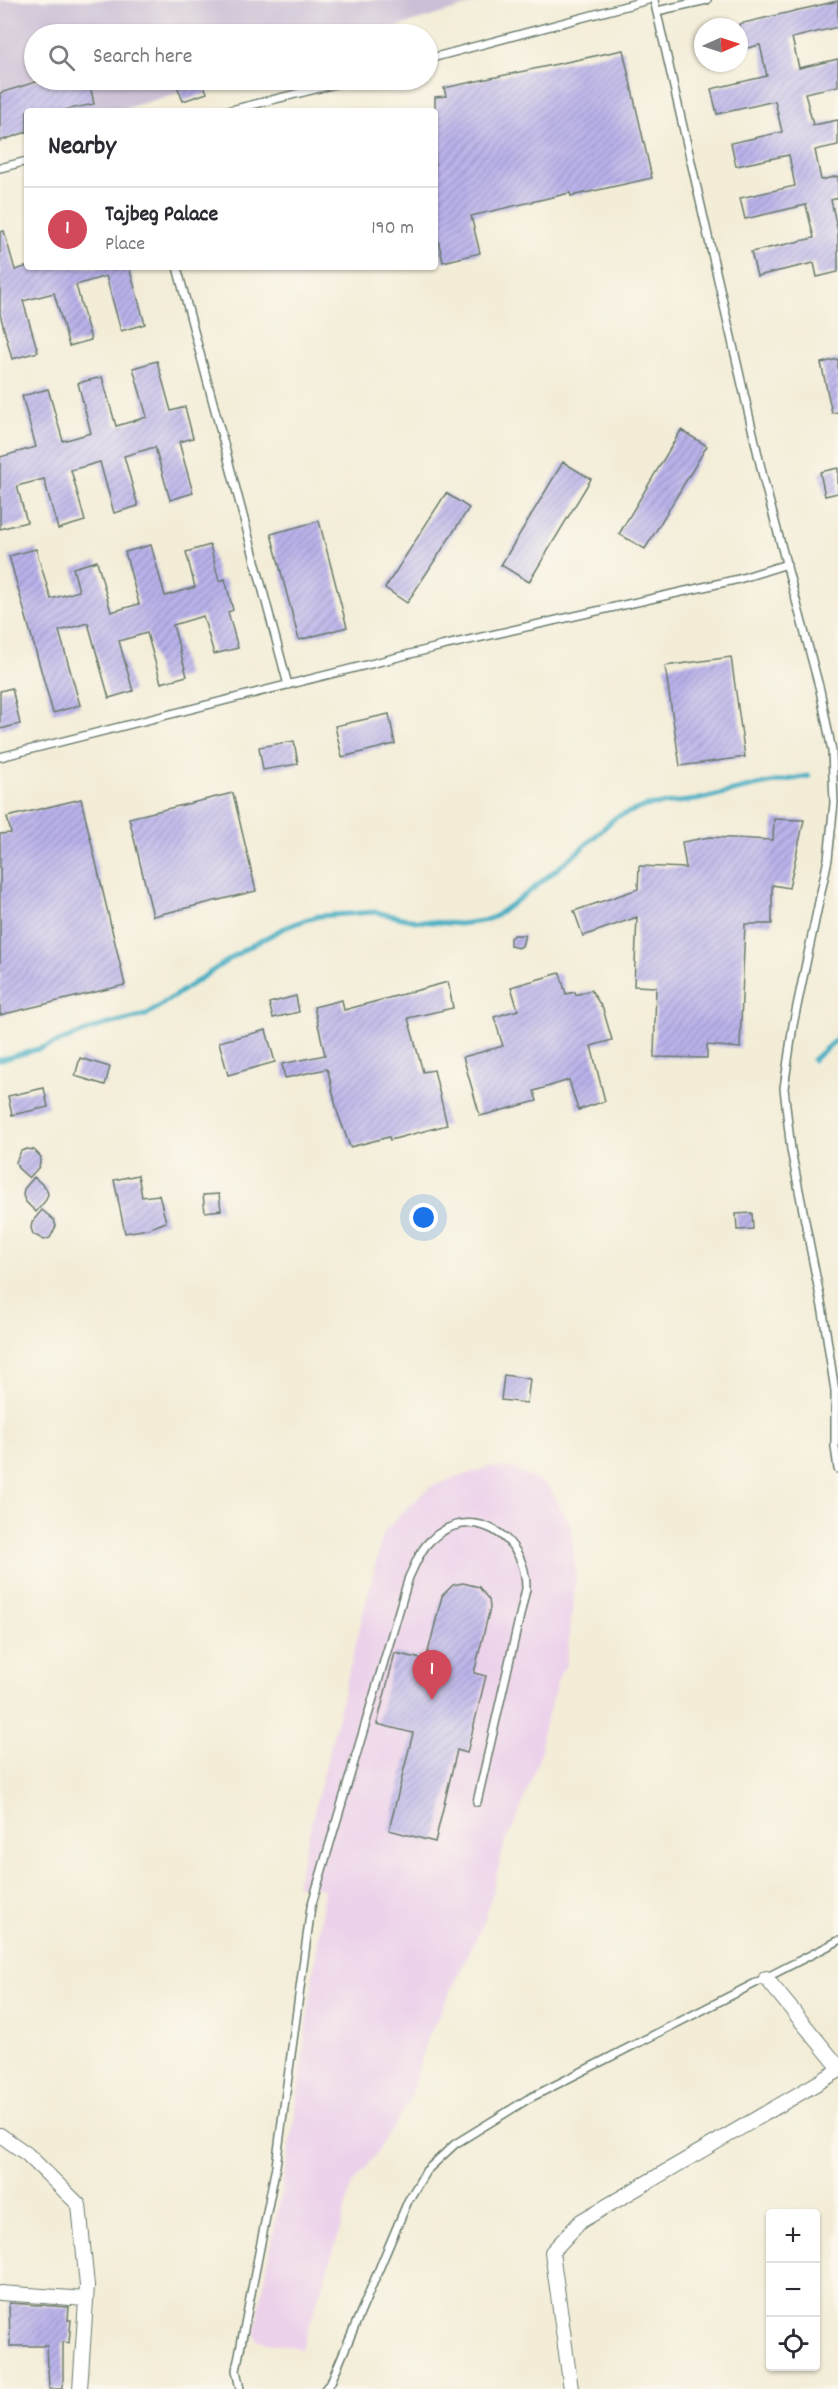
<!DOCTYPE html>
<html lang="en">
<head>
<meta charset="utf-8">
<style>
  body { margin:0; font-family:Dekko,sans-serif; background:#f2f2f3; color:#2b2b33 }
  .controls { position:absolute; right:18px; bottom:18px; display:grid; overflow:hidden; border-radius:6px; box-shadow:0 2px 4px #0004 }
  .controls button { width:54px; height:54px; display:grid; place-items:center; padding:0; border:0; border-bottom:2px solid #e1e1e2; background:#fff; color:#2b2b33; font:30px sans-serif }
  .compass { position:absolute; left:694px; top:18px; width:54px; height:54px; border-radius:50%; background:#fff; box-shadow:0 2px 4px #0004; rotate:87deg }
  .you { position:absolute; left:424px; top:1218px; width:21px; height:21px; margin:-15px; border:4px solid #fff; border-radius:50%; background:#1a73e8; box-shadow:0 0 0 9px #1a73e833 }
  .badge { display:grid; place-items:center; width:39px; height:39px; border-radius:50%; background:#d1495b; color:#fff; font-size:20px; font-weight:700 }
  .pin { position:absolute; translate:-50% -50px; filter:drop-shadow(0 2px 3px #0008) }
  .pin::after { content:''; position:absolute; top:32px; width:21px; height:18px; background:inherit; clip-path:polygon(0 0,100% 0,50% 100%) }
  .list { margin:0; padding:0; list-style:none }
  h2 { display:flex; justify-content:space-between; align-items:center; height:78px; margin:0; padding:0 24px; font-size:26px }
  h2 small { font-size:20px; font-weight:400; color:#7c7c81 }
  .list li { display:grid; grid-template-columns:39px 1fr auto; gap:18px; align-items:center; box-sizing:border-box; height:84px; padding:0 24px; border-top:2px solid #e1e1e2 }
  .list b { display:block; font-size:22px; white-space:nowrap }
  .list p { margin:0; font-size:20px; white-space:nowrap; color:#7c7c81 }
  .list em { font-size:20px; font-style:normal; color:#7c7c81 }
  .icon { flex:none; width:33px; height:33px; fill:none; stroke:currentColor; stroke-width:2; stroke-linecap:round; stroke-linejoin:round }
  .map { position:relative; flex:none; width:838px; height:2389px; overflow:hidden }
  .search { position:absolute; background:#fff; box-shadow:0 2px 4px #0004; left:24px; top:24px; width:414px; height:66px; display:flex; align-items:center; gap:15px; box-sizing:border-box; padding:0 21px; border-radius:33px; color:#7c7c81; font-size:22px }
  .panel { position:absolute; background:#fff; box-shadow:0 2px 4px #0004; left:24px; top:108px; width:414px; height:162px; border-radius:6px }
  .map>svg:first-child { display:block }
</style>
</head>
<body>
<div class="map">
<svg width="838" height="2389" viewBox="0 0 838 2389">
  <defs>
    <pattern id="building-hatch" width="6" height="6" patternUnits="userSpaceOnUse" patternTransform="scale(1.5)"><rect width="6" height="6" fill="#bab2eb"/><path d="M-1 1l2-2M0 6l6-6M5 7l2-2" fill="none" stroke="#9792bf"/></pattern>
  </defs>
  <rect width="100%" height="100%" fill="#fbf7ec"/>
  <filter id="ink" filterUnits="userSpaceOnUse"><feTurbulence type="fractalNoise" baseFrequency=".0167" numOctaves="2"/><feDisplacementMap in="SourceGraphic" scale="12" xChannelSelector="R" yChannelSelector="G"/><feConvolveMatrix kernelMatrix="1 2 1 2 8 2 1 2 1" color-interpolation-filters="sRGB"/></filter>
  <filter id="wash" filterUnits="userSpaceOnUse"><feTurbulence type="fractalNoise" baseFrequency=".008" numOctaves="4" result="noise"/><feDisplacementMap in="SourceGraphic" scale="24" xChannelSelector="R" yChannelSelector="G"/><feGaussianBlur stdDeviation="1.35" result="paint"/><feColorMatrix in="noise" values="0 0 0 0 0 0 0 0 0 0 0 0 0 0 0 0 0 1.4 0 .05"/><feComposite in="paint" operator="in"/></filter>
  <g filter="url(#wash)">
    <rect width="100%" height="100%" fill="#f3edd8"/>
    <path fill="#ecd1ea" d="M488 1467 513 1468 549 1487 571 1526 576 1576 566 1666 560 1673 542 1735 541 1753 536 1766 516 1822 505 1842 485 1920 426 2042 409 2102 367 2167 352 2184 339 2233 302 2349 257 2340 255 2332 293 2129 321 1916 324 1889 296 1885 383 1534 398 1516 432 1486Z"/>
    <path fill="#cbbfd5" d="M0 0H487L373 34H34V80H225L115 111H27L0 138Z"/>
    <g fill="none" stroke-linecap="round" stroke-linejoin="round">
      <path stroke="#44aec3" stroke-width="5" d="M0 1060 45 1047 100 1026 146 1015 242 951 282 929 305 920 319 916 375 912 416 921 460 924 482 921 494 917 530 891 579 851 616 817 646 806 696 800 758 785 809 776
        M813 1060 838 1038"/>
    </g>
    <g id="blocks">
      <path fill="url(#building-hatch)" d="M838 1V27L792 38 799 68 838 59V86L805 93 813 125 838 120V145L815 150 821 180 838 176V198L831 200 838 232V272L817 277 814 263 757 276 751 252 814 238 806 205 745 219 740 198 795 186 789 155 736 166 731 143 782 132 775 101 717 114 711 89 767 76 760 45 739 50V24Z
        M623 50 652 178 571 196 570 193 471 216 480 253 443 262 435 226V97L446 96 444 88Z
        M42 80H89L94 104 60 111H27V132L0 141V93Z
        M197 80H202L207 93 183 101 177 86Z
        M4 231 15 270 25 267H129L145 324 121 331 106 276 76 285 91 340 69 346 54 293 23 301 38 352 12 359 0 314V232Z
        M838 359V412L832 413 821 363Z
        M157 361 171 411 185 407 193 438 179 442 193 493 170 500 155 447 124 456 138 506 114 513 100 462 71 470 85 521 58 529 44 479 17 486 27 522 0 529V457L36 447 22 396 48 389 63 441 91 433 78 383 102 377 116 426 147 417 133 368Z
        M681 430 707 446 645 549 619 534Z
        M563 462 591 479 529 582 501 565Z
        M838 468V493L825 496 820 472Z
        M446 493 469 508 407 603 385 588Z
        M319 521 347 627 299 640 271 534Z
        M151 545 165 596 195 587 186 552 210 545 219 581 225 579 233 610 228 612 238 648 214 654 203 616 173 625 187 676 161 683 147 633 119 641 133 691 109 698 88 623 59 631 80 705 53 713 9 556 36 549 51 599 79 591 73 568 97 561 111 612 139 604 125 552Z
        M731 657 745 757 680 766 665 666Z
        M12 688 20 724 0 729V691Z
        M389 714 395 744 342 757 335 726Z
        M294 741 298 764 263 770 259 747Z
        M233 793 256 891 153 916 129 818Z
        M81 799 125 985 0 1015V834L11 833 7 817Z
        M774 819 804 820 789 888 772 885V924H745L740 1048 707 1045V1058L654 1057 656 987 634 986 637 917 583 936 574 911 638 889 639 866 686 868 682 842 710 837 773 840Z
        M514 935H525L522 946 518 948 510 946V938Z
        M560 973 566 994 575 992 576 995 591 990 603 1009 612 1040 591 1046 605 1101 578 1110 569 1080 534 1091 537 1101 480 1116 463 1057 503 1046 494 1017 518 1010 511 987Z
        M448 982 453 1008 408 1018 423 1072 434 1070 447 1125 390 1140 389 1137 350 1147 337 1111 328 1071 326 1069 285 1078 282 1064 325 1055 314 1007 342 1000 344 1010Z
        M296 996 299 1012 273 1018 269 1003Z
        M266 1030 275 1062 228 1075 219 1042Z
        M80 1058 110 1067 105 1085 75 1076Z
        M44 1088 48 1107 12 1115 8 1096Z
        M27 1149 34 1150 41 1157 39 1167 29 1178 18 1168 16 1162 21 1151Z
        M138 1175 142 1197 159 1195 166 1222 148 1229 125 1233 114 1180Z
        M34 1177 46 1188 48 1194 46 1200 36 1212 25 1201 23 1195 24 1189Z
        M219 1194 221 1210 205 1212 203 1195Z
        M42 1210 54 1220 56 1226 50 1238 44 1240 33 1234 31 1228 32 1222Z
        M752 1213 753 1229 737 1230 736 1214Z
        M504 1375 530 1379 527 1403 501 1400Z
        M463 1583 479 1587 489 1600 490 1608 474 1673 486 1676 467 1753 457 1750 435 1842 389 1830 413 1733 377 1724 395 1653 426 1660 442 1596 453 1585Z
        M9 2303 69 2307 68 2320H71L69 2343 63 2342V2389H49L47 2346H10Z"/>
    </g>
  </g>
  <g filter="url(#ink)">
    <use href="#blocks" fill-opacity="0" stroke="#697b6d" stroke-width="1.5"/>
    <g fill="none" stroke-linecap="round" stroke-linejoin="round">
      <defs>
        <path id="service" d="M654 0 764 481 820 690 832 751 834 803 828 859 793 1025 784 1088 791 1150 823 1312 835 1391H838
          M657 11 707 0
          M428 59 648 0
          M227 111 352 80
          M0 168 27 161
          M177 267 288 685
          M0 757 442 646 739 579 787 564
          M835 1391V1447L838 1469
          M240 2389 236 2370 276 2166 311 1907 409 1577C415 1565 420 1550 430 1541 470 1501 527 1535 526 1589L477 1802
          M325 2389 331 2382 408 2201 426 2171 455 2144 528 2099 838 1941"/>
        <path id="minor" d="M766 1978 838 2066
          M0 2135 27 2154 79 2205 87 2286 80 2389
          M0 2293 86 2299
          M571 2389 552 2252 581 2221 838 2071"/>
      </defs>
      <use href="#service" stroke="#697b6d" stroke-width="10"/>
      <use href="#minor" stroke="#697b6d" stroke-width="16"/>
      <use href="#service" stroke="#fff" stroke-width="7"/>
      <use href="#minor" stroke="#fff" stroke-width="14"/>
    </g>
  </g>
</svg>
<div class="controls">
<button>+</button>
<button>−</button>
<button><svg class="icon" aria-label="locate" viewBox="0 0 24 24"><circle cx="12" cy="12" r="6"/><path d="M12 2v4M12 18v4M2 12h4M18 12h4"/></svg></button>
</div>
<svg class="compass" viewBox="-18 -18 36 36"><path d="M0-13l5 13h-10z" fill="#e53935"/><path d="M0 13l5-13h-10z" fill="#7c7c81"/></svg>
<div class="you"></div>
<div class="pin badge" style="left:432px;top:1700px">1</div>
<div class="search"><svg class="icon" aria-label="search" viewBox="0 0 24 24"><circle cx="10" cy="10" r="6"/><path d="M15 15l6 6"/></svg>Search here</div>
<section class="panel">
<h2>Nearby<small></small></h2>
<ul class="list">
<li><span class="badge">1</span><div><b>Tajbeg Palace</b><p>Place</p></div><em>190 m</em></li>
</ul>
</section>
</div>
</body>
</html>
